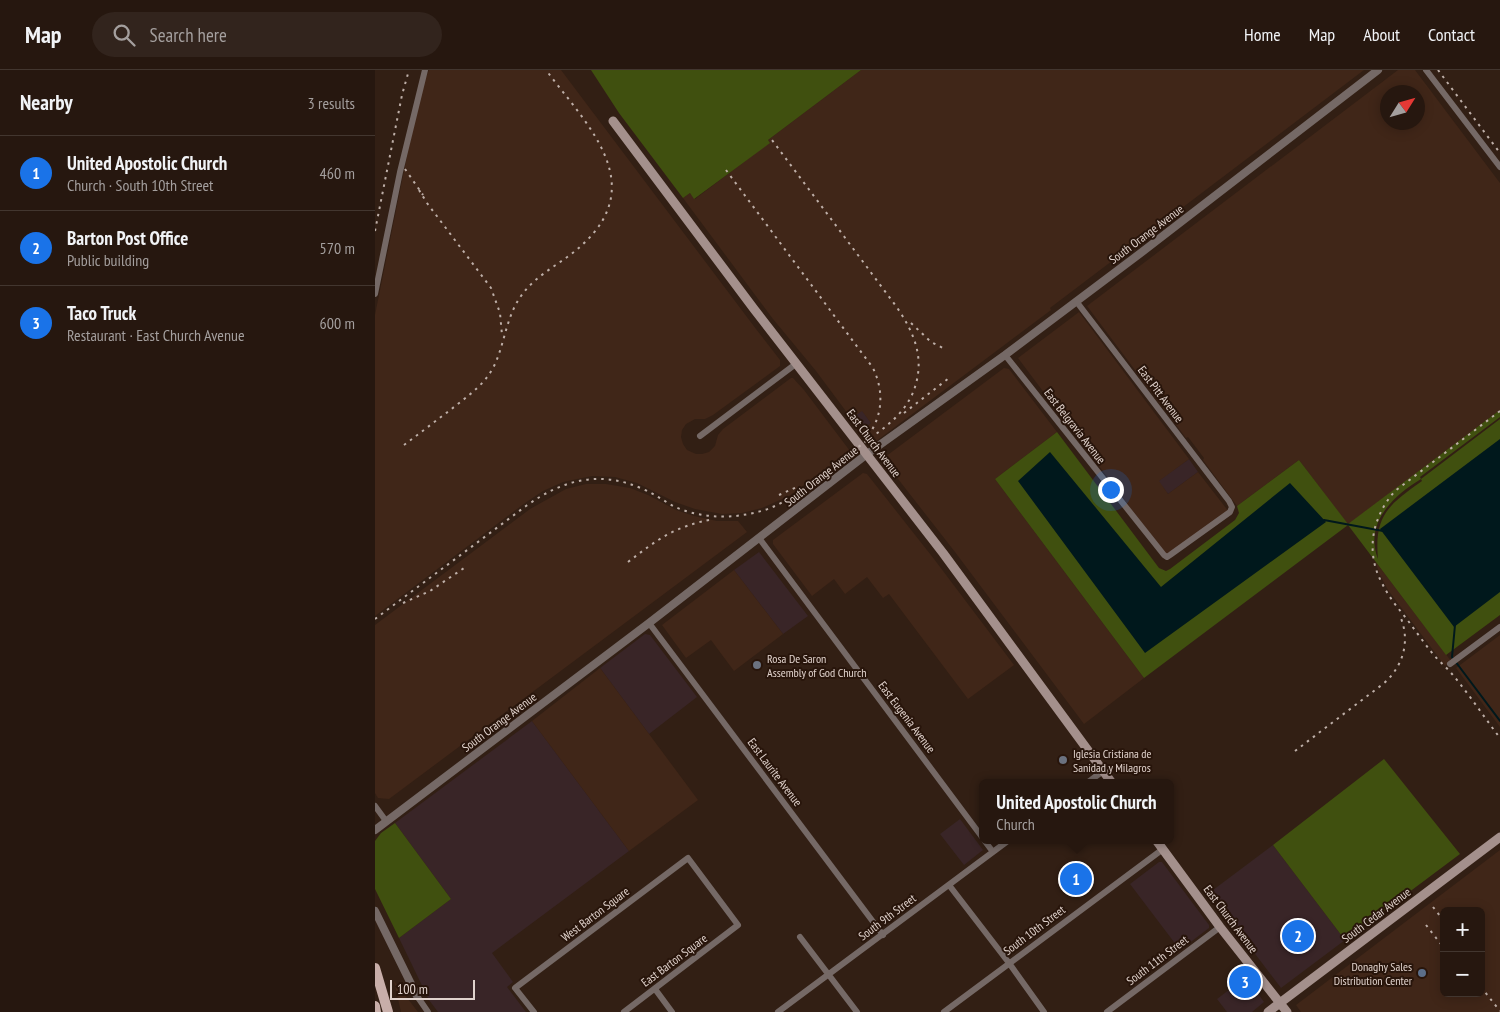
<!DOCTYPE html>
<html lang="en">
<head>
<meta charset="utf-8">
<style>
  body { margin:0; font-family:"PT Sans Narrow",sans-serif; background:#32241d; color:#f1f3f6 }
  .controls { position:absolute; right:15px; bottom:15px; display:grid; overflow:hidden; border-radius:8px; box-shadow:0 2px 12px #0003 }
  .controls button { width:45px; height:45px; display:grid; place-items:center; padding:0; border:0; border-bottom:1px solid #42362f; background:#26170f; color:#f1f3f6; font:25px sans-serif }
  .compass { position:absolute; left:1005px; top:15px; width:45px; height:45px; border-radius:50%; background:#26170f; box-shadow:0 2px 12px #0003; rotate:53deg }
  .scale { position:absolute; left:15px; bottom:12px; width:85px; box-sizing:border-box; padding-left:5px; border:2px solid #e0d2cc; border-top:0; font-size:14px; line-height:18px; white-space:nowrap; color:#e0d2cc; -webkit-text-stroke:4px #28150b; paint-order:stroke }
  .you { position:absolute; left:735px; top:419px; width:18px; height:18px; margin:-12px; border:4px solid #fff; border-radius:50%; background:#1a73e8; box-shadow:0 0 0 8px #1a73e833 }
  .badge { display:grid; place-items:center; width:32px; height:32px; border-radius:50%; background:#1a73e8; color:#fff; font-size:16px; font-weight:700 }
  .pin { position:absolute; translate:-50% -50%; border:2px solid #fff; box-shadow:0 1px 5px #0006 }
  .popup { position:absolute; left:604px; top:709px; width:195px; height:65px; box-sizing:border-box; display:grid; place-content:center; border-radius:8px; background:#26170f; filter:drop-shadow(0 1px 4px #0005); font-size:16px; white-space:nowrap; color:#a49f9e }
  .popup b { font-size:19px; color:#f1f3f6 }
  .popup::after { content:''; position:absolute; left:50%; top:100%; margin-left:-10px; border:10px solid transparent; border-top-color:#26170f }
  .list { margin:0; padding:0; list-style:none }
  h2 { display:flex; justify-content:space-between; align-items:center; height:65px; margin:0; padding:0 20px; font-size:21px }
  h2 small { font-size:16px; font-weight:400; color:#a49f9e }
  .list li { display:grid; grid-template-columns:32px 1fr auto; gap:15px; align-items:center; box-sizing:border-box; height:75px; padding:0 20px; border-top:1px solid #42362f }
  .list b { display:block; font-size:19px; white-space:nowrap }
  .list p { margin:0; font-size:16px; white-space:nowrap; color:#a49f9e }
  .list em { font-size:16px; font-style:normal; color:#a49f9e }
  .icon { flex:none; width:28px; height:28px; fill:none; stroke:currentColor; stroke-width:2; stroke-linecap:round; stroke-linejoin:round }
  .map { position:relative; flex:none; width:1125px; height:942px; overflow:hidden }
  header { display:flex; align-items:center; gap:30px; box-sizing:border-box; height:70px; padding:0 25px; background:#26170f; border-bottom:1px solid #42362f }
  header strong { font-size:24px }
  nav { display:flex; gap:28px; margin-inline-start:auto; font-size:18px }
  .search { width:350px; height:45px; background:#32241d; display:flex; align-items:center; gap:12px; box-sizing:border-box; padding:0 18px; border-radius:28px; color:#a49f9e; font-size:19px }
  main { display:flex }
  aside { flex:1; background:#26170f }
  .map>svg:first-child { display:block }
</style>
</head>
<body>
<header>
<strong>Map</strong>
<div class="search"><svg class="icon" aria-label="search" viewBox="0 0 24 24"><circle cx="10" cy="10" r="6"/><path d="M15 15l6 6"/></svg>Search here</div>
<nav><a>Home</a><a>Map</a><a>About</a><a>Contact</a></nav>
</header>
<main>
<aside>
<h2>Nearby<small>3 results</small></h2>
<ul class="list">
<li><span class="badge">1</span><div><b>United Apostolic Church</b><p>Church · South 10th Street</p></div><em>460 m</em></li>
<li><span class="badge">2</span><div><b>Barton Post Office</b><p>Public building</p></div><em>570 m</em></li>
<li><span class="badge">3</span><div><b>Taco Truck</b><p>Restaurant · East Church Avenue</p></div><em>600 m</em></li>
</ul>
</aside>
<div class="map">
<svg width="1125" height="942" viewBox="0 0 1125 942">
  <rect width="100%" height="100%" fill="#321f14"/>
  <path fill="#392527" d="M487 340 496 353 486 361 476 348Z
    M814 389 823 402 793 424 783 411Z
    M384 482 433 546 408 564 359 500Z
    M270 564 275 565 322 627 274 664 225 598Z
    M157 651 254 781 117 883 138 912 132 917 151 942H63L54 930 24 868 76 829 20 753Z
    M585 749 608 780 589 795 565 764Z
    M898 775 970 870 906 918 834 823Z
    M784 792H787L834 855V858L805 880 755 814Z
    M871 907 889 932 877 942H852L842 929Z"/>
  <path fill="#402618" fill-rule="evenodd" d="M54 0H186L381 259 405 290V296L338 345 330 349H320L311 354 307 360 306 367 308 374 312 380 321 384H327L334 382 340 376 343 365 348 359 416 308H418L429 320 475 381 414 426 387 438 367 443 347 444 320 439 300 432 262 413 240 407 217 406 188 412 168 421 150 433 0 546V245L34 76 48 15Z
    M486 0H989L675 238 676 240 496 375 486 361 496 353 487 341 476 348 441 301 398 249 308 128 315 123 320 129 394 73 393 70Z
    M1023 0H1040L1125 113V340L973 455 924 390 862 436 828 390 829 388 813 367 811 368 712 236ZM1012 22H1042V52H1012Z
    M704 242 814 389 784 411 793 424 823 402 854 442 793 488 643 288Z
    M629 298 634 299 682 362 620 409 769 608 709 654 580 482 509 391 510 387Z
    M488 403 492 404 559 489 639 595 593 629 514 524 508 528 492 507 470 524 459 509 437 526 398 474V470Z
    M211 414H231L255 418 273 425 301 440 319 446 342 451H363L372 462 14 729 3 728 0 723V555L155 439 191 419Z
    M1000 491 1076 591 1070 596 1013 520 1005 505Z
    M359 500 408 564 359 601 336 570 311 588 287 555Z
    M1125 565V657L1081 598Z
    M225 598 323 730 254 781 157 651Z
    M1125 780V942H926L921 935ZM1069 841H1106V923H1069Z
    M19 911 43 942H26Z"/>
  <path fill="#40500f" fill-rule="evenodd" d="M216 0H486L393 70 395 73 319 129 315 123 308 128 244 43Z
    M1125 340V347L1045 407 1046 409 1125 349V545L1071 585 973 455 769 608 620 409 682 362 784 498 791 501 795 499 860 450 864 443 862 436 924 390 973 454ZM1046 409 1047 411C1013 435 999 446 1003 489 989 453 1018 426 1046 409Z
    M1009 689 1085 784 970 870 898 775Z
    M20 753 76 829 24 868 0 819V771L6 763Z"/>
  <path fill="#00181c" d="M1125 369V522L1079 557 1005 459Z
    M675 382 786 517 915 413 951 452 770 583 643 411Z"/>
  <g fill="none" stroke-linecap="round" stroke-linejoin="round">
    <path stroke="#00181c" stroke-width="2" d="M949 450 1008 461
      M1080 555 1077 587 1125 651"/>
    <path stroke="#756966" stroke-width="6" d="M1051 0 1125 97
      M0 224 25 102 50 0
      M630 285 789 485 792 487 795 485 855 442 857 437 854 431 701 231
      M325 366 422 293
      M384 468 607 767
      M274 553 508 865
      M1075 594 1125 557
      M712 713 728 701
      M0 736 11 751
      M609 770 618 782
      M574 815 634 893 669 942
      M425 867 482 942
      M280 919 297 942
      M42 926 53 942
      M159 942 140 918 313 788 363 855 249 942
      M403 942 634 770
      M569 942 788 779
      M732 942 845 857"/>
    <path stroke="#756966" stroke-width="8" d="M0 760 274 553 492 384 630 285 767 182 1003 0
      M0 841 42 926"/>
    <path stroke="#a4908c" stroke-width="9" d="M238 51 379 239 568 483 737 713
      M781 770 845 857 912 942
      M893 942 1125 767"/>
    <path stroke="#c8aea9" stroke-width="10" d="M0 898 13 942
      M0 936 1 942"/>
    <path stroke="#beafa8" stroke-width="2" stroke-dasharray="2.5 5" stroke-linecap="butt" d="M1063 0 1125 83
      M30 99 48 125
      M351 100 498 298C509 321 508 345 493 366
      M44 120 52 133 116 218 125 243 127 265
      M0 161 27 25 34 0
      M536 253 556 272 570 279
      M1125 341 1020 421C997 447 990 482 1007 513 1013 526 1022 537 1031 548 1040 560 1049 573 1058 584 1064 591 1071 597 1077 604 1094 624 1109 647 1125 668
      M529 343 574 308
      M29 375C44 364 59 352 74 341 91 327 109 316 119 296 130 273 131 247 146 226 161 204 188 193 207 175 275 113 211 54 171 0
      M404 425 422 417
      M253 492C283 469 300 456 339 449
      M28 533 55 521 92 496
      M0 549 151 436C189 409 225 400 268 419 279 424 288 430 298 436 317 445 340 448 361 446 376 444 391 441 404 434 431 420 454 399 478 381 491 371 505 362 517 351 527 342 536 330 540 317 550 286 538 261 521 236L397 70
      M920 681 1008 614C1028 597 1036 571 1025 546
      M1058 837 1069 851
      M1051 855 1069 878
      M1106 917 1125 941"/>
  </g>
  <g fill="#6b7280" stroke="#28150b" stroke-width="2">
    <circle cx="382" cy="595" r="5"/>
    <circle cx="688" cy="690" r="5"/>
  </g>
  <circle fill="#5c6f8a" stroke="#28150b" stroke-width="2" cx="1047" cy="903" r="5"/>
  <g text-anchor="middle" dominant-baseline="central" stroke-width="4" stroke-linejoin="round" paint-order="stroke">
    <g font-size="12" fill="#e0d2cc" stroke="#28150b">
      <text transform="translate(771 164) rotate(-37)">South Orange Avenue</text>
      <text transform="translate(786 324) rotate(53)">East Pitt Avenue</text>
      <text transform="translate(700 356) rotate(52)">East Belgravia Avenue</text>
      <text transform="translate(499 373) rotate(53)">East Church Avenue</text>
      <text transform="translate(446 406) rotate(-38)">South Orange Avenue</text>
      <text transform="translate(532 647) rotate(53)">East Eugenia Avenue</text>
      <text transform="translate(124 652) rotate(-37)">South Orange Avenue</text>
      <text transform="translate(400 702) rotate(53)">East Laurite Avenue</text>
      <text transform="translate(220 844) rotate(-37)">West Barton Square</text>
      <text transform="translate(1001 845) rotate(-37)">South Cedar Avenue</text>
      <text transform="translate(512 847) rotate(-37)">South 9th Street</text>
      <text transform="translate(856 849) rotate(53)">East Church Avenue</text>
      <text transform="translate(659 860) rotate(-37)">South 10th Street</text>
      <text transform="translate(299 890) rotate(-37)">East Barton Square</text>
      <text transform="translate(782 890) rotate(-37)">South 11th Street</text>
    </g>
    <g font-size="12" fill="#e0d2cc" stroke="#28150b" text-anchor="start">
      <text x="392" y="588">Rosa De Saron<tspan x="392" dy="14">Assembly of God Church</tspan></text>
      <text x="698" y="683">Iglesia Cristiana de<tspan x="698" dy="14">Sanidad y Milagros</tspan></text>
      <text x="1037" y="896" text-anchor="end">Donaghy Sales<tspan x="1037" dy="14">Distribution Center</tspan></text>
    </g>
  </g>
</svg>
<div class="controls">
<button>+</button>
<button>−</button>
</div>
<svg class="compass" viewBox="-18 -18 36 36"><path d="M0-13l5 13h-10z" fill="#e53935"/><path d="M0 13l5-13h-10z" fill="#a49f9e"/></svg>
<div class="scale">100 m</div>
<div class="you"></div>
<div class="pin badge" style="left:701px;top:809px">1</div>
<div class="popup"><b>United Apostolic Church</b>Church</div>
<div class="pin badge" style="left:923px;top:866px">2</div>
<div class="pin badge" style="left:870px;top:912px">3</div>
</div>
</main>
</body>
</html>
